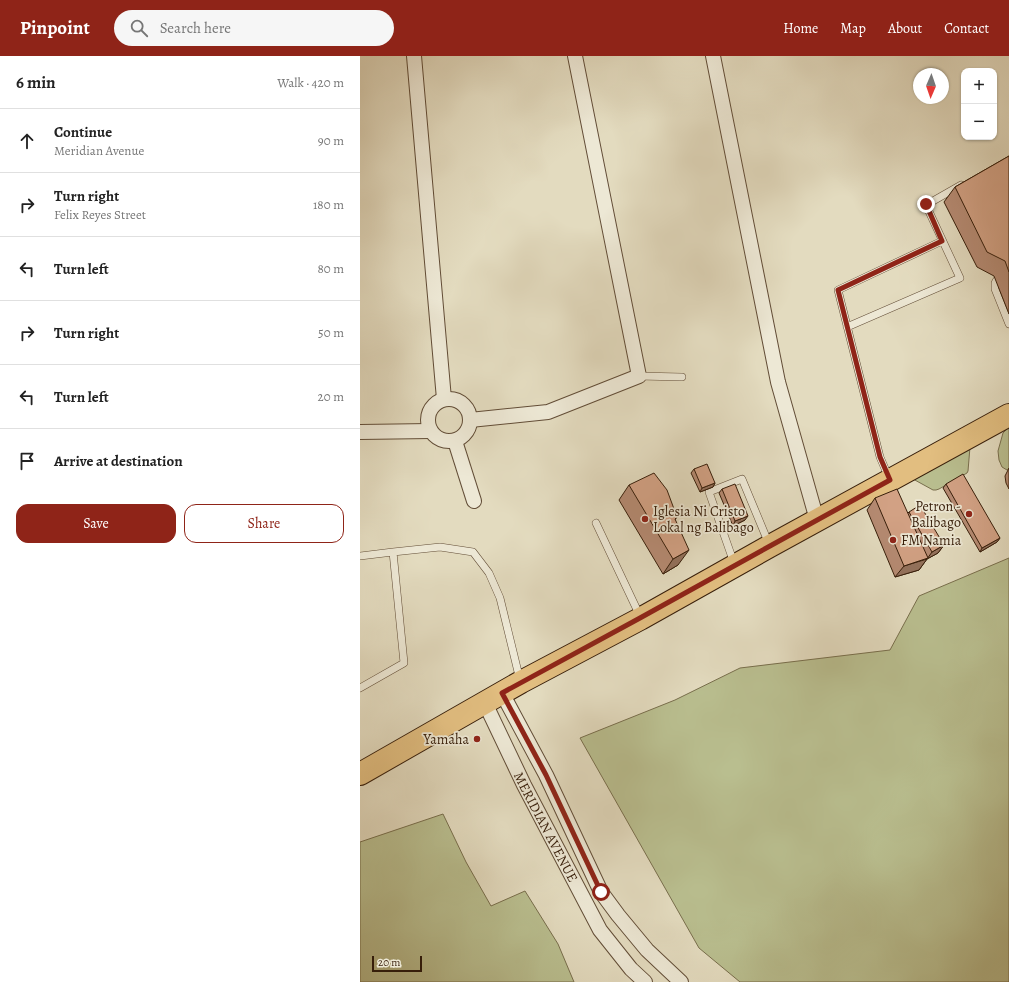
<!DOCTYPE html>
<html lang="en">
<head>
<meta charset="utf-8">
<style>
  body { margin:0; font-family:Alegreya,serif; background:#f6f6f6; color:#222 }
  .controls { position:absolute; right:12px; top:12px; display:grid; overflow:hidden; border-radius:8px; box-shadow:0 1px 3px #0004 }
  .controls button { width:36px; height:36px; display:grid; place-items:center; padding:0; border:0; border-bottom:1px solid #e0e0e0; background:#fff; color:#222; font:20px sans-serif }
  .compass { position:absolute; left:553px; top:12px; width:36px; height:36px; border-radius:50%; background:#fff; box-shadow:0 1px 3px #0004; rotate:182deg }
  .scale { position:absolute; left:12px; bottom:10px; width:50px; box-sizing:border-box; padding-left:4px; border:2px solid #371e0a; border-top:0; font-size:11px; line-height:14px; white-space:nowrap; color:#371e0a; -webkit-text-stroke:3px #ede8d5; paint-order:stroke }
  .stop { position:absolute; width:12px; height:12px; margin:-9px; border:3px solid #8f2418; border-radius:50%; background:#fff }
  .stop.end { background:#8f2418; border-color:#fff; box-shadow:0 1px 4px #0008 }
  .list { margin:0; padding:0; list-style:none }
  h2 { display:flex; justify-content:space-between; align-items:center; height:52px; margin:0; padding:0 16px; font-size:17px }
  h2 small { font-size:13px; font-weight:400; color:#767676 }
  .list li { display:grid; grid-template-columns:26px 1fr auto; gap:12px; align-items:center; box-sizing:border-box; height:64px; padding:0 16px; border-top:1px solid #e0e0e0 }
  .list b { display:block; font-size:15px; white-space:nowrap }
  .list p { margin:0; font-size:13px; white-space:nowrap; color:#767676 }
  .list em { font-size:13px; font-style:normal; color:#767676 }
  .actions { display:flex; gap:8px; padding:12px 16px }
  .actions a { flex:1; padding:9px 0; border:1px solid #8f2418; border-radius:12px; text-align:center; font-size:14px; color:#8f2418 }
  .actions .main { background:#8f2418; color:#fff }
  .icon { flex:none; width:22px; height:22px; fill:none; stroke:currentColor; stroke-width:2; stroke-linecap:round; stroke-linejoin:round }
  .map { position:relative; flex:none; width:649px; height:926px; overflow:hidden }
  header { display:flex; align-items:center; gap:24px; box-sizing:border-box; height:56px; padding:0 20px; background:#8f2418; color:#fff }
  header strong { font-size:19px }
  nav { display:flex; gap:22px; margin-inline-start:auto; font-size:14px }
  .search { width:280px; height:36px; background:#f6f6f6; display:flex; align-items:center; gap:10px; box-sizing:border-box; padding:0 14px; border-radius:22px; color:#767676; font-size:15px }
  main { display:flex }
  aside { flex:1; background:#fff }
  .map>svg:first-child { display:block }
</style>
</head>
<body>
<header>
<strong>Pinpoint</strong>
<div class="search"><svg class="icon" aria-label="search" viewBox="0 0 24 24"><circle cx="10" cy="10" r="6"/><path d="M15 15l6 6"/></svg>Search here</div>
<nav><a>Home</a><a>Map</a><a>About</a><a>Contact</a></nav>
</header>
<main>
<aside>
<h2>6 min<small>Walk · 420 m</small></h2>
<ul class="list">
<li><svg class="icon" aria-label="ahead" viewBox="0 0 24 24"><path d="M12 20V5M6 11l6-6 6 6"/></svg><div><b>Continue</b><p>Meridian Avenue</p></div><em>90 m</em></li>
<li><svg class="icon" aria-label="right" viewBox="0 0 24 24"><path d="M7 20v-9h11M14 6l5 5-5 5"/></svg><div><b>Turn right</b><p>Felix Reyes Street</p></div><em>180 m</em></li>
<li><svg class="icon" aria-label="left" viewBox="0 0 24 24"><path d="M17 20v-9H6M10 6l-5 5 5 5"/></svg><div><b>Turn left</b></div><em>80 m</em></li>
<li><svg class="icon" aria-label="right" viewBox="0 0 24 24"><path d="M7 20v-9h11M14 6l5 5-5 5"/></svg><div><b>Turn right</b></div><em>50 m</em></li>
<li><svg class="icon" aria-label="left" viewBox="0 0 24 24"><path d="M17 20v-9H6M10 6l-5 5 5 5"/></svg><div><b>Turn left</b></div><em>20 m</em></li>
<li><svg class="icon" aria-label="arrive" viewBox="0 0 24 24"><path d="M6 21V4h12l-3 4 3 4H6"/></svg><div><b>Arrive at destination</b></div></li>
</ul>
<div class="actions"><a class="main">Save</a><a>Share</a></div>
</aside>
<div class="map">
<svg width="649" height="926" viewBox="0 0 649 926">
  <rect width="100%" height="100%" fill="#e3dbbf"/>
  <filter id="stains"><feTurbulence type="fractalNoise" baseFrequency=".005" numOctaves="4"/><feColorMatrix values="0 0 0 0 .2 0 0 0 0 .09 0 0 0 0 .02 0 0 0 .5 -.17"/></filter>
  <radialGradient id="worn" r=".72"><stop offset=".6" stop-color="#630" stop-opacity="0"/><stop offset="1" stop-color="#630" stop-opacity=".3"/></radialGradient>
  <path fill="#b9be8f" stroke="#786e4c" d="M649 371V413L647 414 642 411 639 404 638 395 643 377Z
    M610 391 608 415 607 417 579 433 576 434H573L553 423Z
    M649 502V926H380L339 892 220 682 315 644 380 612 530 594 559 540Z
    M83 758 106 806 131 850 165 835 198 888 214 926H0V786Z"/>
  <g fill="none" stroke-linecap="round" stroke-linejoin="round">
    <defs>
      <path id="service" d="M636 225 635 227V233L649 268
        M487 271 600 222 566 149 601 129
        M279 320 322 321
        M529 422 520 401 478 234 582 185
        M236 467 280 560
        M0 500 33 496 80 491 113 496 129 517 140 542 160 624
        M374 507 349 436 382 423 409 488
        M0 632 44 607 33 496"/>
      <g id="minor">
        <path d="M54 0 84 343"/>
        <path d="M353 0 418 326 457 464"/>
        <circle cx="89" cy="364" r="21"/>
        <path d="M110 364 188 356 279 320 215 0"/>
        <path d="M0 376 70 375"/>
        <path d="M95 385 114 445"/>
        <path d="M142 637 186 719 241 836 258 859 287 894 321 926"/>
        <path id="s1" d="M125 647 164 729 240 874 271 913 285 926"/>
      </g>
      <path id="primary" d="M0 718 161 626 280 563 410 490 649 359"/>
    </defs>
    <use href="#service" stroke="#624d37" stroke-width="8"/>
    <use href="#minor" stroke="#624d37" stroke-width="16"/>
    <use href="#primary" stroke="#371e0a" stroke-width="24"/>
    <use href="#service" stroke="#ede8d5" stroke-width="7"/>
    <use href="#minor" stroke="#ede8d5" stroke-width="14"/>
    <use href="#primary" stroke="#e2be80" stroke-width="22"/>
  </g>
  <path fill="#b58a72" stroke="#371e0a" d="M649 100V258L634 220 617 211 584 146 595 131Z
    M649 412V433L646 427 645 420Z
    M334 413 355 427 353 431 340 436 331 417Z
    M586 428 640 482 637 486 620 496 583 432Z
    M269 429 317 461 315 464 318 509 303 518 259 444Z
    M362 433 385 464 373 470 359 437Z
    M515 442 548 457 549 456 584 489 578 497 567 503 559 514 535 521 507 454Z"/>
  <path fill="#93715c" stroke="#371e0a" d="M355 427 353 431 340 436 342 432Z
    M388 460 385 464 373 470 375 465Z
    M640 482 637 486 620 496 622 492Z
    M584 489 578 497 567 503 559 514 535 521 544 510 567 503 572 496Z
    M329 494 318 509 303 518 313 503Z"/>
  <path fill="#d2a184" stroke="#371e0a" d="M649 100V216L645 205 627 196 595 131Z
    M347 408 355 427 342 432 334 413Z
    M294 417 307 434 317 461 315 463 329 494 313 503 269 429Z
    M603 418 640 482 622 492 586 428Z
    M375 428 388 460 375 465 362 433Z
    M537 433 568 502 544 510 515 442Z
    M560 449 584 489 572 496 549 456Z"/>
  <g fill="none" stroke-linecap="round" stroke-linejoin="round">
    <path stroke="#8f2418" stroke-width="5" d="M241 836 186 719 142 637 280 562 410 490 530 424 520 401 478 234 582 185 566 148"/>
  </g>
  <g fill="#8f2418" stroke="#ede8d5" stroke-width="1.5">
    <circle cx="609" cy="458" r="4"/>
    <circle cx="285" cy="463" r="4"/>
    <circle cx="533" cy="484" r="4"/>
    <circle cx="117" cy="683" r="4"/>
  </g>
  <g text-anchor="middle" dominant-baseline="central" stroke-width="3.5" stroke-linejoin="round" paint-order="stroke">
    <g font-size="14" fill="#371e0a" stroke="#ede8d5" text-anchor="end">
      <text x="601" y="450">Petron -<tspan x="601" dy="16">Balibago</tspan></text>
      <text x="293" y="455" text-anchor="start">Iglesia Ni Cristo<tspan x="293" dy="16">Lokal ng Balibago</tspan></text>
      <text x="541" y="484" text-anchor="start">FM Namia</text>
      <text x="109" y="683">Yamaha</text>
    </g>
    <g font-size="14" fill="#371e0a" stroke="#ede8d5">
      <text stroke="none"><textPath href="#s1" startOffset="138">MERIDIAN AVENUE</textPath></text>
    </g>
  </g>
  <rect width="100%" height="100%" filter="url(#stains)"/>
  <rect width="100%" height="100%" fill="url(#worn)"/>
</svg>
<div class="controls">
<button>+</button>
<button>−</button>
</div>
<svg class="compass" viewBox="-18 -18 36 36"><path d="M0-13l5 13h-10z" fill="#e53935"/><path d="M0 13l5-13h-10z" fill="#767676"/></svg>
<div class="scale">20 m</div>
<div class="stop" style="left:241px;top:836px"></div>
<div class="stop end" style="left:566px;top:148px"></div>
</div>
</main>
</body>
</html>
